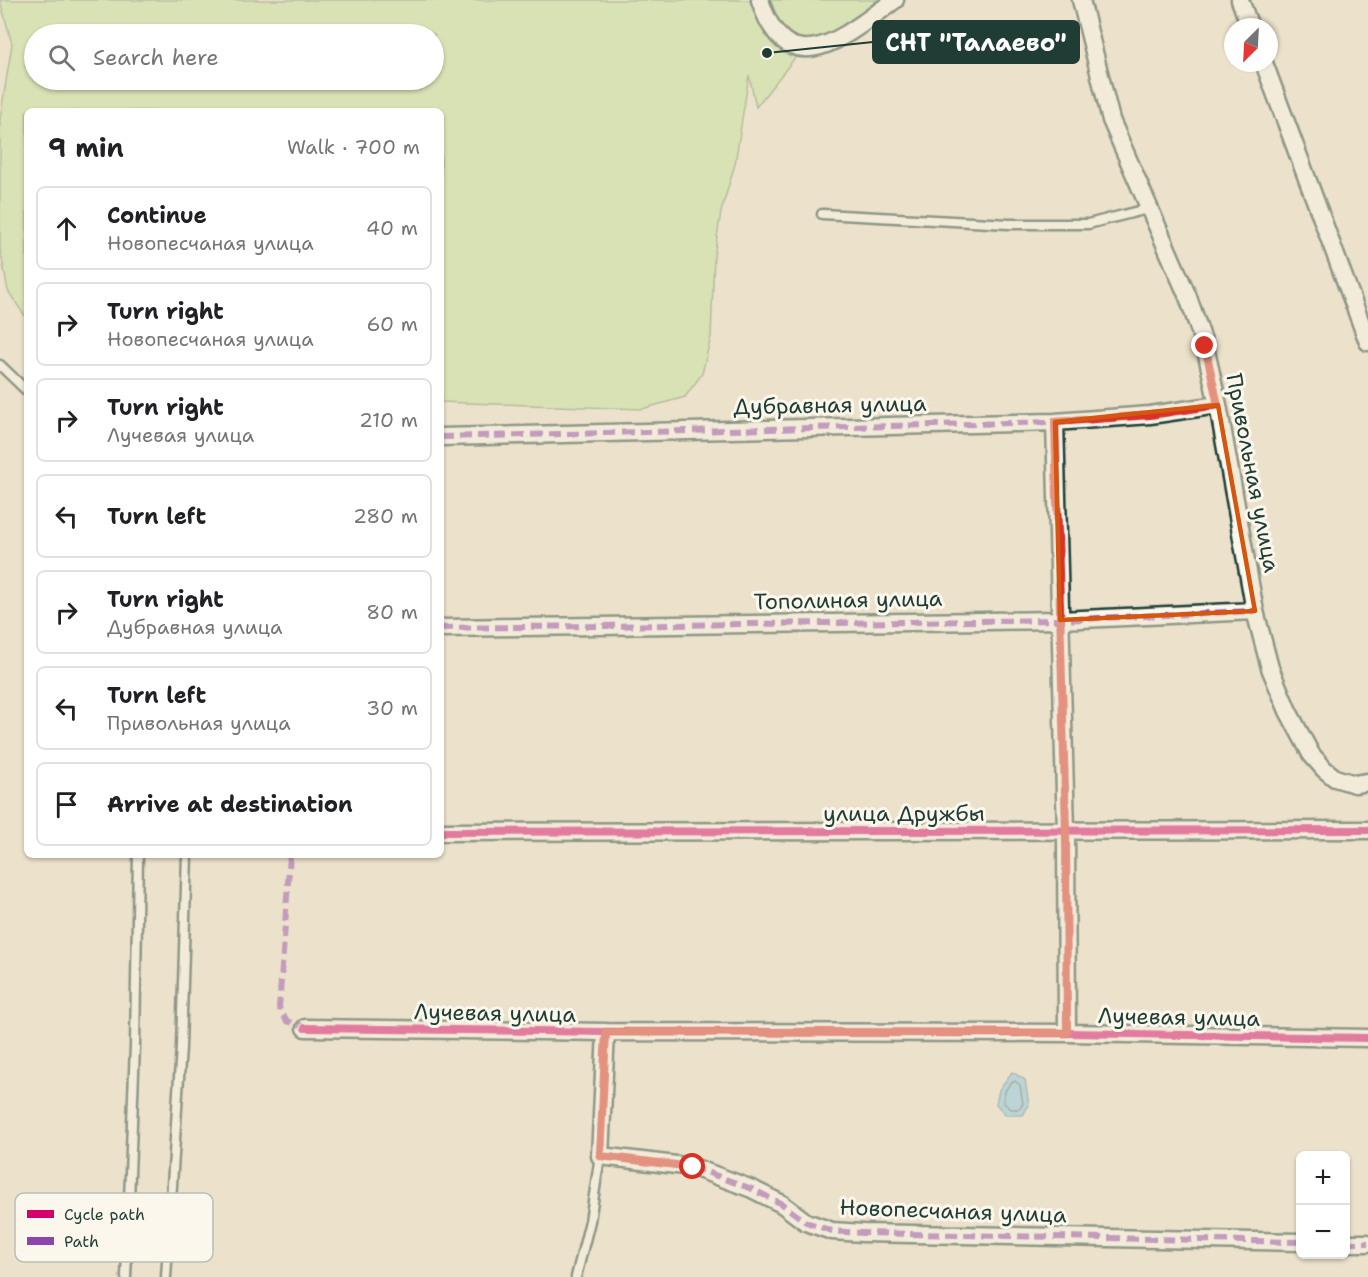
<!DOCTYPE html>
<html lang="en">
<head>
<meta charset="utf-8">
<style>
  body { margin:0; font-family:"Shantell Sans",sans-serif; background:#f2f2f2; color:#202124 }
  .controls { position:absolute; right:18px; bottom:18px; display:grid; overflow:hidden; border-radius:9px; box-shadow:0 2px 4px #0004 }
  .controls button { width:54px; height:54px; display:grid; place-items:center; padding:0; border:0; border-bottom:2px solid #e0e0e0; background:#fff; color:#202124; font:30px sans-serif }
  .compass { position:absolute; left:1224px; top:18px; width:54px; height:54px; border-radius:50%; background:#fff; box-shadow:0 2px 4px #0004; rotate:204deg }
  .stop { position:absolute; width:18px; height:18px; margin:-14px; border:4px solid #d93025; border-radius:50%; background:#fff }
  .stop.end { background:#d93025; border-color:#fff; box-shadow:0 2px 6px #0008 }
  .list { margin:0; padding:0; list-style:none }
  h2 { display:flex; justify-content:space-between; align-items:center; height:78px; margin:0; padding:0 24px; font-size:26px }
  h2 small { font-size:20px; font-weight:400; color:#757577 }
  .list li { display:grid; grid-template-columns:39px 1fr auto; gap:18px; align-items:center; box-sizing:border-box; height:84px; margin:0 12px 12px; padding:0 12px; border:2px solid #e0e0e0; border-radius:9px }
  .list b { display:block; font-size:22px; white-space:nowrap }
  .list p { margin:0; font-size:20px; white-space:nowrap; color:#757577 }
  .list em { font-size:20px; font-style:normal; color:#757577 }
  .icon { flex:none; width:33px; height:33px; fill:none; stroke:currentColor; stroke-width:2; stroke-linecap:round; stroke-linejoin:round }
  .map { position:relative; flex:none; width:1368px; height:1277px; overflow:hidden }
  .search { position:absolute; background:#fff; box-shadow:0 2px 4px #0004; left:24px; top:24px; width:420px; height:66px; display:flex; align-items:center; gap:15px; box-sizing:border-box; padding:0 21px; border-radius:33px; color:#757577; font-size:22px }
  .panel { position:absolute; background:#fff; box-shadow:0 2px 4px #0004; left:24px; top:108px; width:420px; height:750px; border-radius:9px }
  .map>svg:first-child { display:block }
</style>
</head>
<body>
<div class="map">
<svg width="1368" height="1277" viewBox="0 0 1368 1277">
  <rect width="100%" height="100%" fill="#ece1cb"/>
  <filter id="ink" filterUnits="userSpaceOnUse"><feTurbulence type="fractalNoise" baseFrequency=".0167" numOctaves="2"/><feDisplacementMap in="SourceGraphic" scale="12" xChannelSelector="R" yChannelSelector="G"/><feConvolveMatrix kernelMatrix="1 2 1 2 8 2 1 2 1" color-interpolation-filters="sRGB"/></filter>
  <g filter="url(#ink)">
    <path fill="#c1e29b" stroke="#709068" stroke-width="1.5" fill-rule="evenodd" d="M0 0H895L801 50 756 107 749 75 735 164 721 212 714 257 711 337 702 374 685 397 642 409 441 402V111H27V319L8 291 0 248V119L12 44ZM34 34H434V80H34Z"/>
    <path fill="#84c3e4" stroke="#5c8d9e" stroke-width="1.5" d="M1012 1072 1025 1080 1029 1105 1023 1115H1006L996 1104 999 1090Z"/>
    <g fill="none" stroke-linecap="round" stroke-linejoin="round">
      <path stroke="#47737a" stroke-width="1.5" d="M1015 1081 1020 1085 1023 1104 1019 1109H1010L1003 1102C1003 1094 1007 1084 1015 1081Z"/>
      <defs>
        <path id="service" d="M822 214 1009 224H1088L1151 208
          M0 365 27 391
          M126 1277 135 1046 138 855
          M166 1277 181 1047 187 855
          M576 1277 590 1221 600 1156"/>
        <path id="minor" d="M760 0C788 89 847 34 895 0
          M1081 0 1111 120 1188 297 1205 346 1218 405 1255 611 1270 668 1288 711 1311 754 1324 769 1335 778 1355 784 1368 782
          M1240 0 1250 27
          M1264 63 1368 342
          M1055 422 1066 831 1067 1033
          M441 437 1055 422 1150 415 1218 405
          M441 628 1060 620 1255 611
          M441 832 1368 830
          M305 1028 606 1032 1067 1033 1368 1038
          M606 1032 600 1156 693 1167 752 1189 782 1204 806 1222 832 1231 863 1233 1300 1242
          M1346 1243H1368"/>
      </defs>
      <use href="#service" stroke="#1f3d34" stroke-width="13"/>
      <use href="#minor" stroke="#1f3d34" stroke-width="21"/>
      <use href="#service" stroke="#fbf7ec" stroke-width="8"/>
      <use href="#minor" stroke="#fbf7ec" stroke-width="16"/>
      <path stroke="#8e44ad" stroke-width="6" stroke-dasharray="12 6" stroke-linecap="butt" d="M1055 422 1066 831 1067 1033
        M441 437 1055 422 1150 415 1218 405
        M441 628 1060 620 1255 611
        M290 855 279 1008 287 1021 309 1028
        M606 1032 600 1156 693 1167 752 1189 782 1204 806 1222 832 1231 863 1233 1300 1242
        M1346 1243H1368"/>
      <defs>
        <path id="cycleway" d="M441 832 1368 830
          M305 1028 606 1032 1067 1033 1368 1038"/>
      </defs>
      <use href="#cycleway" stroke="#fbf7ec" stroke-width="11"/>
      <use href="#cycleway" stroke="#d6006c" stroke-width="8"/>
    </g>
  </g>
  <g fill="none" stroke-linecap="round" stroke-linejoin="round" filter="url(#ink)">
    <path stroke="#d93025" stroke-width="8" d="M693 1167 600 1156 606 1032 1067 1033 1066 831 1055 422 1150 415 1218 405 1205 346"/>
  </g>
  <path d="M0 0H1368V1277H0ZM1218 405 1255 611 1060 620 1055 422Z" fill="#ece1cb" fill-opacity=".55" fill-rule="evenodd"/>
  <path fill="none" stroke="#d45610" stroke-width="4.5" stroke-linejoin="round" d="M1218 405 1255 611 1060 620 1055 422Z"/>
  <g text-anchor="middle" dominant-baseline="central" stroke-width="6" stroke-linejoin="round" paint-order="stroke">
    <g font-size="22" fill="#1f3d34" stroke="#fbf7ec">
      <text transform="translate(830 405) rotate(-1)">Дубравная улица</text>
      <text transform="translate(1253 473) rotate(79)">Привольная улица</text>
      <text transform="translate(848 600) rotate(-1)">Тополиная улица</text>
      <text x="904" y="813">улица Дружбы</text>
      <text transform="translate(495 1013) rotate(1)">Лучевая улица</text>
      <text transform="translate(1179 1017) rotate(1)">Лучевая улица</text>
      <text transform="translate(953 1211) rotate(2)">Новопесчаная улица</text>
    </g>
  </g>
  <rect x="15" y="1193" width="198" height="69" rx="9" fill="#fbf7ec" stroke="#b9bfb5" stroke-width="1.5"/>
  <rect x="27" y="1210" width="27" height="8" fill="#d6006c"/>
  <rect x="27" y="1237" width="27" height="8" fill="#8e44ad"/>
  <g font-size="16" fill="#1f3d34">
    <text x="64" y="1220">Cycle path</text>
    <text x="64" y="1247">Path</text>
  </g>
  <path fill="none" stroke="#1f3d34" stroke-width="2" d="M767 53L873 42"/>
  <circle fill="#1f3d34" stroke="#fbf7ec" stroke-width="2" cx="767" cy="53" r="6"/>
  <rect fill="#1f3d34" stroke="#1f3d34" stroke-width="2" x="873" y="21" width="206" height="42" rx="6"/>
  <g font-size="24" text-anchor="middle" font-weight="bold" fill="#fff">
    <text x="976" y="51">СНТ "Талаево"</text>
  </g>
</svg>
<div class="controls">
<button>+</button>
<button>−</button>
</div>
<svg class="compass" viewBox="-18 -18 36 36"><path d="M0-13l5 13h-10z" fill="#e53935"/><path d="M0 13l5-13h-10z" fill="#757577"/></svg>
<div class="stop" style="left:693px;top:1167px"></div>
<div class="stop end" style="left:1205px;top:346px"></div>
<div class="search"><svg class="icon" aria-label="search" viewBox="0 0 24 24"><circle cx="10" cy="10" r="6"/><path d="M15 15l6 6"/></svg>Search here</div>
<section class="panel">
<h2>9 min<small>Walk · 700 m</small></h2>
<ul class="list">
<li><svg class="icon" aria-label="ahead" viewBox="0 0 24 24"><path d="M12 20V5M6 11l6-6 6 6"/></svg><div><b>Continue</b><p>Новопесчаная улица</p></div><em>40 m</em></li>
<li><svg class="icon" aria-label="right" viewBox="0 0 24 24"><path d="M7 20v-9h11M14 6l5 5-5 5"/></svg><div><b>Turn right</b><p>Новопесчаная улица</p></div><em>60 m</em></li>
<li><svg class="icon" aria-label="right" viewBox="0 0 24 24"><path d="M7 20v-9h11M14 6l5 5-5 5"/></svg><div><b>Turn right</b><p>Лучевая улица</p></div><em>210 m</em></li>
<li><svg class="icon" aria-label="left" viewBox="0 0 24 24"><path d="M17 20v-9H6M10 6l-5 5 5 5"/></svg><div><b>Turn left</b></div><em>280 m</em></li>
<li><svg class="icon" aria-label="right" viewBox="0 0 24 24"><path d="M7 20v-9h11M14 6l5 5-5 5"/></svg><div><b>Turn right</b><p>Дубравная улица</p></div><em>80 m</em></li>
<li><svg class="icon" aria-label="left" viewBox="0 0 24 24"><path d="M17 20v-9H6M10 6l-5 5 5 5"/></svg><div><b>Turn left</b><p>Привольная улица</p></div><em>30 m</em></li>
<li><svg class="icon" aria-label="arrive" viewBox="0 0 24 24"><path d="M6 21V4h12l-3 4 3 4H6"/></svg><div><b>Arrive at destination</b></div></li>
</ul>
</section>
</div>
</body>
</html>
